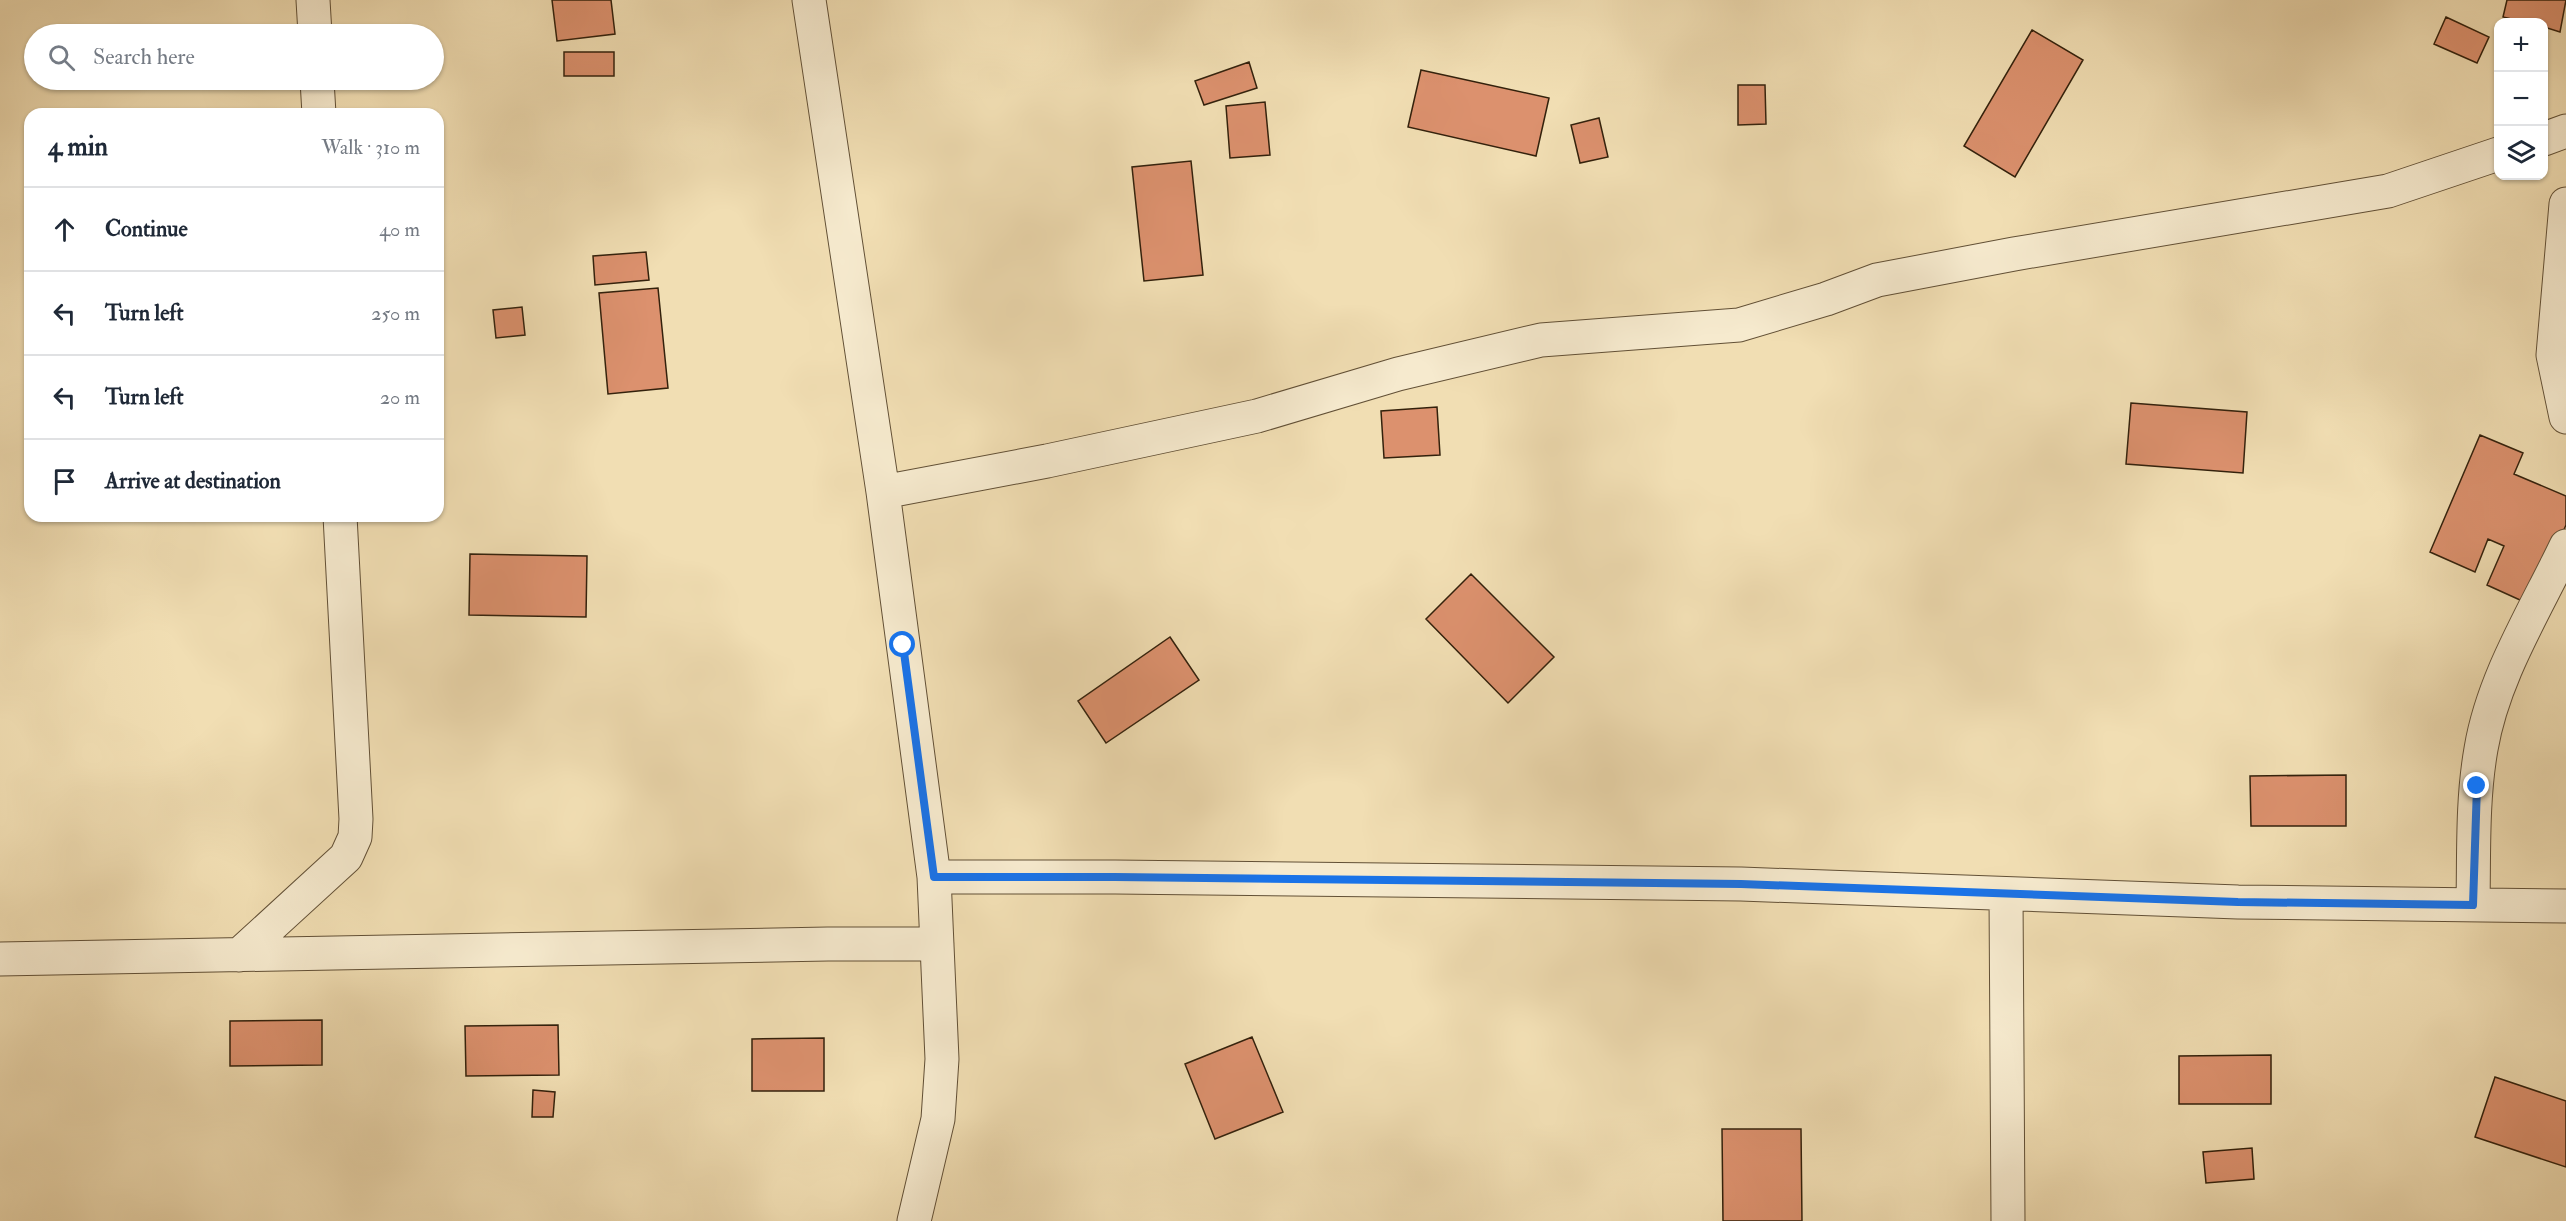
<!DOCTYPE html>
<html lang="en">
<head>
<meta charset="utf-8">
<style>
  body { margin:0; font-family:"IM FELL Double Pica",serif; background:#f6f6f7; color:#1f2937 }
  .controls { position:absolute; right:18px; top:18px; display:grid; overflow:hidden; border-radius:12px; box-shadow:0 2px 4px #0004 }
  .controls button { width:54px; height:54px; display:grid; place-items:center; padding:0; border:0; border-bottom:2px solid #e0e1e3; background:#fff; color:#1f2937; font:30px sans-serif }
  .stop { position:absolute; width:18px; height:18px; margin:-14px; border:4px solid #1a73e8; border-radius:50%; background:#fff }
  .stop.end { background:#1a73e8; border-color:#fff; box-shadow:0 2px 6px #0008 }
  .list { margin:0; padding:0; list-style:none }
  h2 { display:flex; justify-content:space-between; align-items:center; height:78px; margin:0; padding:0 24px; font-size:26px }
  h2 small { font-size:20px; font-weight:400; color:#747a83 }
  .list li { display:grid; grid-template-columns:39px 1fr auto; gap:18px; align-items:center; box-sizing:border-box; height:84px; padding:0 24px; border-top:2px solid #e0e1e3 }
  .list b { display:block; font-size:22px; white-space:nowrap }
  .list em { font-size:20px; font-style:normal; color:#747a83 }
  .icon { flex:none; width:33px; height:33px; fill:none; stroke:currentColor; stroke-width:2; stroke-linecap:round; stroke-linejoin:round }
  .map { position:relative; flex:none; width:2566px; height:1221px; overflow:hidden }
  .search { position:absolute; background:#fff; box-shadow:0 2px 4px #0004; left:24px; top:24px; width:420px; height:66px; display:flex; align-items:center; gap:15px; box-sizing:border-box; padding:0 21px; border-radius:33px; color:#747a83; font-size:22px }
  .panel { position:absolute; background:#fff; box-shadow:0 2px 4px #0004; left:24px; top:108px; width:420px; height:414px; border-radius:18px }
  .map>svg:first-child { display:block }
</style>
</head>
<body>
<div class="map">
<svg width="2566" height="1221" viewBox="0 0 2566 1221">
  <rect width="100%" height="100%" fill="#f1deb3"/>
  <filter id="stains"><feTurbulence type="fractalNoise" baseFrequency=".00333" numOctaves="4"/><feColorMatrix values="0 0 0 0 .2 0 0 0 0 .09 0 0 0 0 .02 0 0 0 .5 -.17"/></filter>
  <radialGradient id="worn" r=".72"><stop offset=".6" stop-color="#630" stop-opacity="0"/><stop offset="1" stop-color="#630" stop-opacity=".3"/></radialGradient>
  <path fill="#dc916e" stroke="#33210c" stroke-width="1.5" d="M552 0H611L615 34 557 41Z
    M2507 0H2566L2560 32 2544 27V22H2524L2503 17Z
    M2446 17 2489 37 2477 63 2434 44Z
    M2032 30 2083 60 2015 177 1964 146Z
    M564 52H614V76H564Z
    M1249 62 1257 88 1204 105 1195 81Z
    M1421 70 1549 98 1536 156 1408 127Z
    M1738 85H1765L1766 124 1738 125Z
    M1265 102 1270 155 1230 158 1226 106Z
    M1599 118 1608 157 1580 163 1571 125Z
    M1191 161 1203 275 1144 281 1132 167Z
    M646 252 649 280 595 285 593 256Z
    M658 288 668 388 608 394 599 293Z
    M522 307 525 335 496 338 493 310Z
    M2131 403 2247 412 2243 473 2126 464Z
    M1437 407 1440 455 1384 458 1381 411Z
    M2480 435 2523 453 2514 474 2566 496V525L2531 605 2487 585 2504 546 2488 539 2475 572 2430 552Z
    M470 554 587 556 586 617 469 615Z
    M1471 574 1554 657 1508 703 1426 619Z
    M1170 637 1199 680 1106 743 1078 701Z
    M2346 775V826H2251L2250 776Z
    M322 1020V1065L230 1066V1021Z
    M558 1025 559 1075 466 1076 465 1026Z
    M1252 1037 1283 1112 1215 1139 1185 1064Z
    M824 1038V1091H752V1039Z
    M2271 1055V1104H2179V1056Z
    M2495 1077 2566 1101V1167L2475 1137Z
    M533 1090 555 1092 553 1117H532Z
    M1722 1129H1801L1802 1221H1723Z
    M2252 1148 2254 1179 2206 1183 2203 1152Z"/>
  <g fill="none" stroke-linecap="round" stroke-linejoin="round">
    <defs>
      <path id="minor" d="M313 0 315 34
        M809 0 883 492 934 877H1115L1741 884 2238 902 2566 906
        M317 80 319 114
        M2544 139 2566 131
        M2566 204 2553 355 2566 417
        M883 492 1047 461 1257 416 1398 374 1541 340 1739 325 1826 299 1877 280 2014 254 2388 191 2498 154
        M2006 894 2008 1221
        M2473 905C2474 853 2472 800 2481 749 2493 677 2535 611 2566 546
        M239 955 346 857 355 837 356 819 340 516
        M0 959 828 944H937
        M914 1221 938 1119 942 1059 934 877"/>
    </defs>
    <use href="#minor" stroke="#625036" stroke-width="35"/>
    <use href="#minor" stroke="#f6eace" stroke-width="33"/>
  </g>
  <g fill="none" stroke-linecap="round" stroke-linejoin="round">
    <path stroke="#1a73e8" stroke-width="8" d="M903 645 934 877H1115L1741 884 2238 902 2473 905 2477 786"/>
  </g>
  <rect width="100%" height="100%" filter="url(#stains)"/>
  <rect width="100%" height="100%" fill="url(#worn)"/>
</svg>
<div class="controls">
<button>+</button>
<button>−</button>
<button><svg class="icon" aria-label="layers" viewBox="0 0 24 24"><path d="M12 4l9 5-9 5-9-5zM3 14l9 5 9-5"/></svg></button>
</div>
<div class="stop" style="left:903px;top:645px"></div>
<div class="stop end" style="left:2477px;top:786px"></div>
<div class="search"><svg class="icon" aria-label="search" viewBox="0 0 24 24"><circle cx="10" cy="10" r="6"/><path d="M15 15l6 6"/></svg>Search here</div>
<section class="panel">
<h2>4 min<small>Walk · 310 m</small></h2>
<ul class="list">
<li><svg class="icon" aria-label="ahead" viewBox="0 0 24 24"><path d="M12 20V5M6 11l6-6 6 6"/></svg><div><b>Continue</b></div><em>40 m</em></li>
<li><svg class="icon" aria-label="left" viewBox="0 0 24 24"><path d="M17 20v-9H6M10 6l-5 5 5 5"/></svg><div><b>Turn left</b></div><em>250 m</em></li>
<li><svg class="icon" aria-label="left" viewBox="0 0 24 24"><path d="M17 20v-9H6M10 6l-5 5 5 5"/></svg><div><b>Turn left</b></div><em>20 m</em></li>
<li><svg class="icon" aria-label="arrive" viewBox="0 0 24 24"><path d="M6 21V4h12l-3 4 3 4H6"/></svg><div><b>Arrive at destination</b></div></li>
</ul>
</section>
</div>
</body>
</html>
